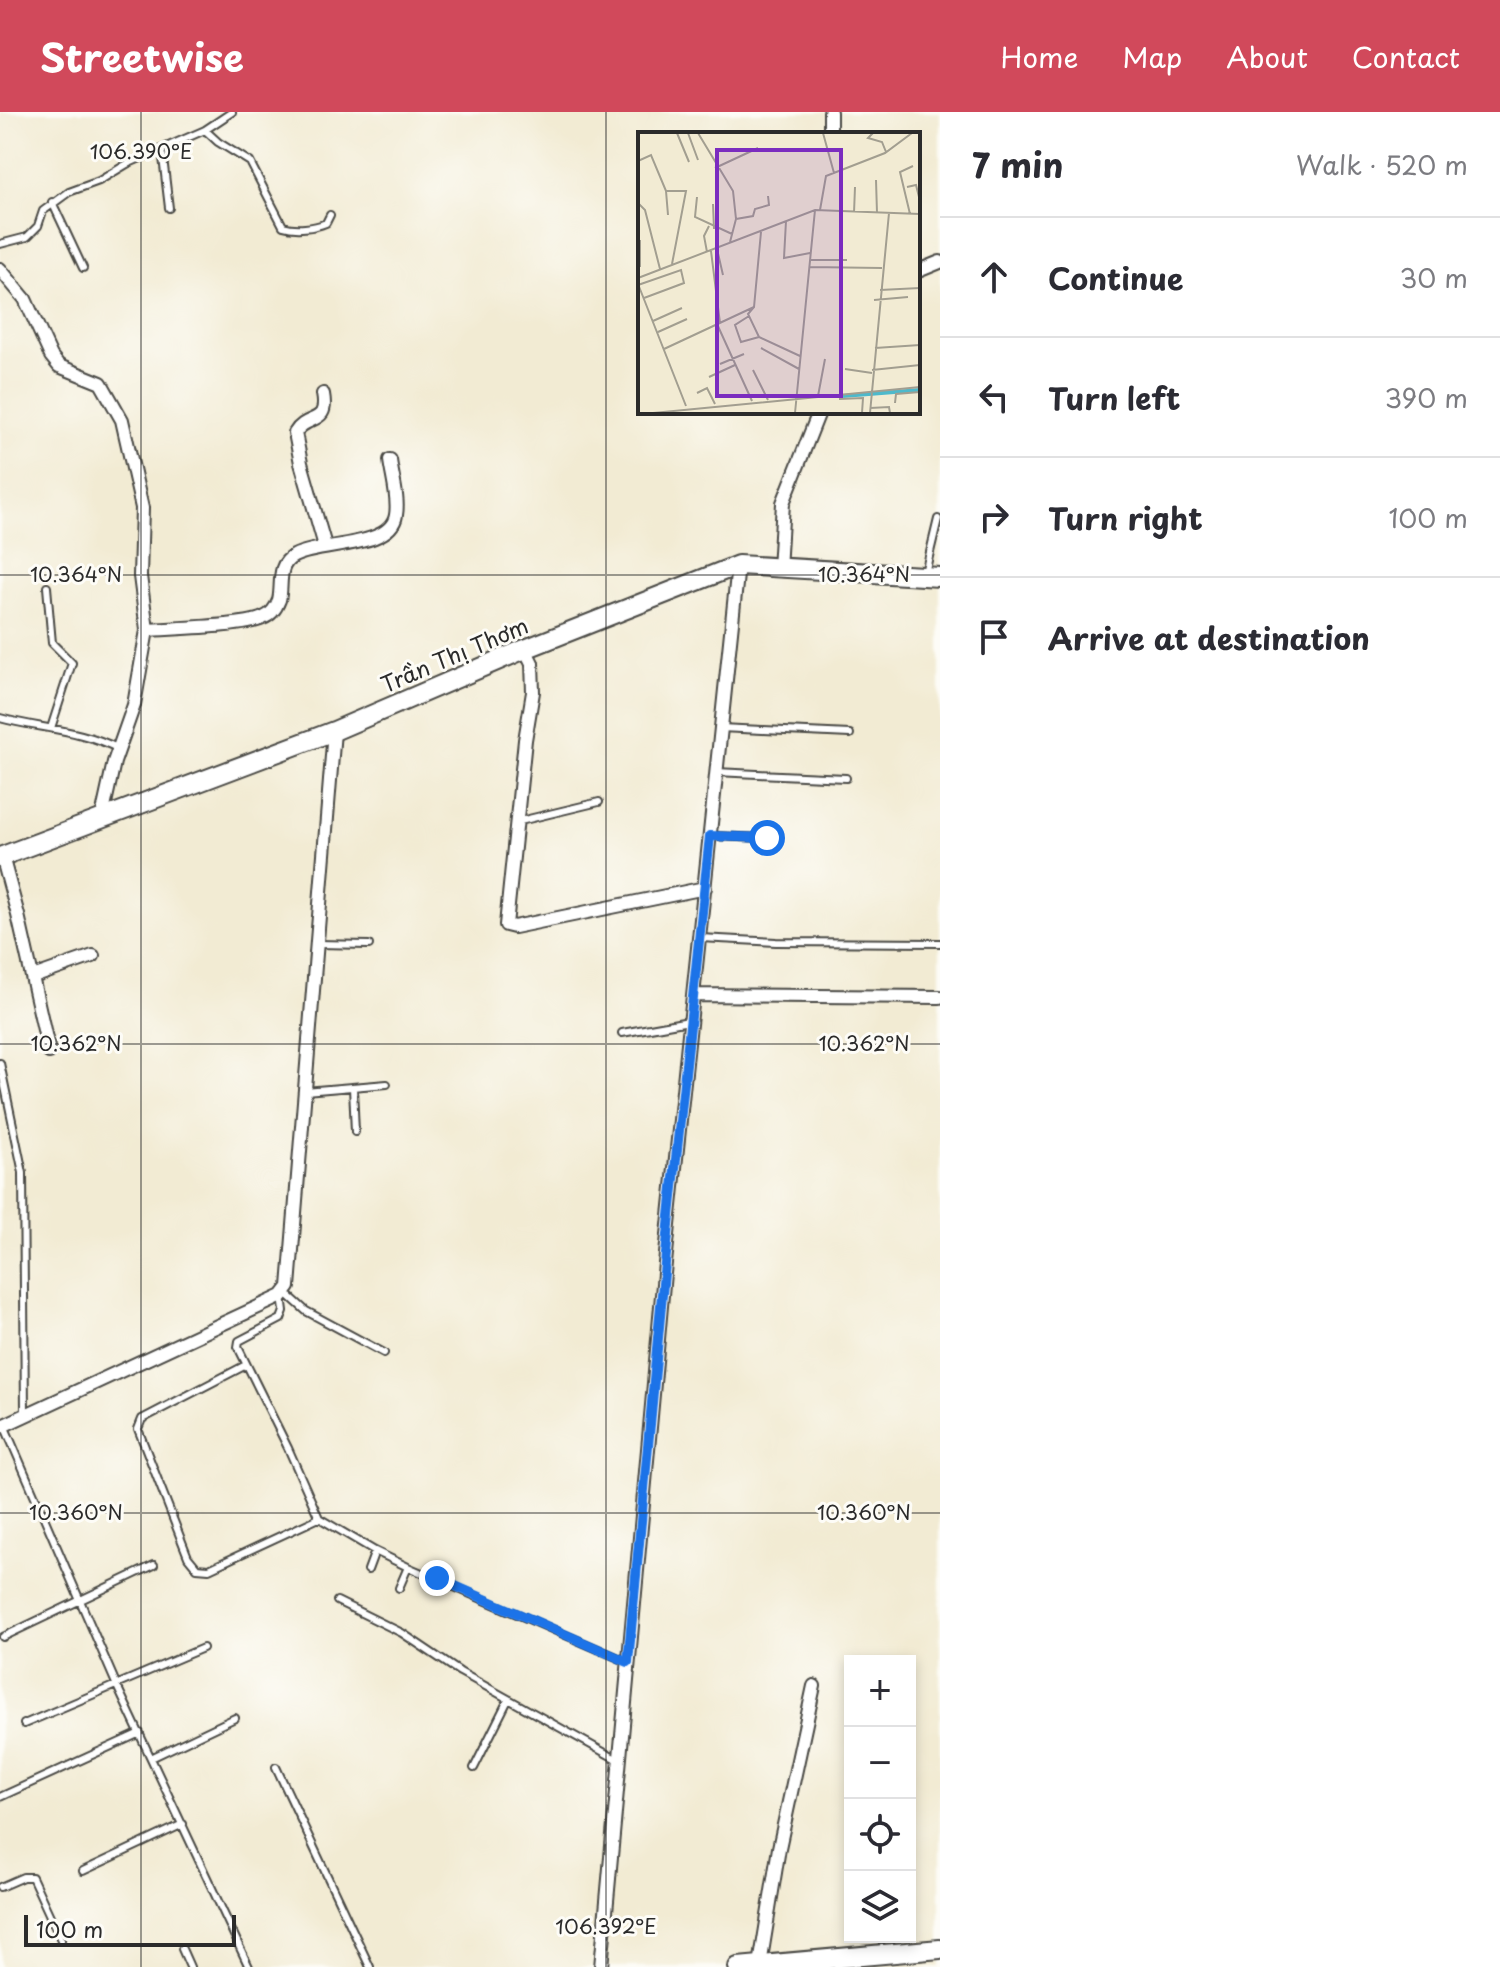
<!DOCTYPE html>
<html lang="en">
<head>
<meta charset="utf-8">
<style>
  body { margin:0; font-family:"Playpen Sans",sans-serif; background:#f7f7f7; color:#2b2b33 }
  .controls { position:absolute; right:24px; bottom:24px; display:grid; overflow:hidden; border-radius:0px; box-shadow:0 4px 12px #0003 }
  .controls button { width:72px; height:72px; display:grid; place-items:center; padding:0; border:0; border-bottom:2px solid #e1e1e2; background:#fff; color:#2b2b33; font:40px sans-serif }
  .scale { position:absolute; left:24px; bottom:20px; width:212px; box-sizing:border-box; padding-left:8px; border:4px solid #2b2b2b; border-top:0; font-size:22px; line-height:28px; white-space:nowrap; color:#2b2b2b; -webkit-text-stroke:6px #fdfcf7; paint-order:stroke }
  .stop { position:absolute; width:24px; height:24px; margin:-18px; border:6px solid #1a73e8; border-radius:50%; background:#fff }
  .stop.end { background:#1a73e8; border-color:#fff; box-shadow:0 2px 8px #0008 }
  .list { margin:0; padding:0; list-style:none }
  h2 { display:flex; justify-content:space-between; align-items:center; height:104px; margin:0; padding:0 32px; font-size:34px }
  h2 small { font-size:26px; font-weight:400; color:#7c7c81 }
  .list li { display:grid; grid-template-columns:52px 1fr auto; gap:24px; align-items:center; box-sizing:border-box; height:120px; padding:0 32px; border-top:2px solid #e1e1e2 }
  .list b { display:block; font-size:30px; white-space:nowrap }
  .list em { font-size:26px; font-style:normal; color:#7c7c81 }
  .icon { flex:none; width:44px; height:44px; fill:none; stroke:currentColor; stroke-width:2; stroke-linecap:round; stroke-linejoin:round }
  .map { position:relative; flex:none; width:940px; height:1855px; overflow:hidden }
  header { display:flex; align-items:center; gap:48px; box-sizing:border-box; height:112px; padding:0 40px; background:#d1495b; color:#fff }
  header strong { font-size:38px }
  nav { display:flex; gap:44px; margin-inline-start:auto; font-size:28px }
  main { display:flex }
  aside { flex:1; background:#fff }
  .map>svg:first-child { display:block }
</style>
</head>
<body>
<header>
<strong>Streetwise</strong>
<nav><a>Home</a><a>Map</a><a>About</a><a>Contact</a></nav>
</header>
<main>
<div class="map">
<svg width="940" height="1855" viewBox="0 0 940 1855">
  <rect width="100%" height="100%" fill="#fdfcf7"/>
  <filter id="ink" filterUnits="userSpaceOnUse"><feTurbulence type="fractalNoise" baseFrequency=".0125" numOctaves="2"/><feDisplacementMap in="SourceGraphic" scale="16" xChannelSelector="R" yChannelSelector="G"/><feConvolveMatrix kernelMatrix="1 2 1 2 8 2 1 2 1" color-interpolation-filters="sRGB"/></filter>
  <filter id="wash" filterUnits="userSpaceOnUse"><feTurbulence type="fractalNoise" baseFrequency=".006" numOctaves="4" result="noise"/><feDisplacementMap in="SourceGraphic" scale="32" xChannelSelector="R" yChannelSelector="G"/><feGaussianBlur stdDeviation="1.8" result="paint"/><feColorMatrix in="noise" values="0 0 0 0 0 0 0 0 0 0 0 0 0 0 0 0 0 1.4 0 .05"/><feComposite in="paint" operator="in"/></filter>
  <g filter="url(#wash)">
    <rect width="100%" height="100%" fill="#f2ebd3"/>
  </g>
  <g filter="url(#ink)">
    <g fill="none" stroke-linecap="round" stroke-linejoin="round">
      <defs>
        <path id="lane" d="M205 18 218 30 250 50 283 114C296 118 314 116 326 111L330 103
          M162 37 169 96
          M52 90 83 156
          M0 132 27 125 38 114 43 99 69 80 99 69 127 52 205 18 232 0
          M925 461 938 407
          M47 475 52 531 72 551 51 616
          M0 606C40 617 81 617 119 637
          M720 616 850 622
          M716 660 846 666
          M516 710 599 690
          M710 724 767 726
          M700 826 776 830 940 831
          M317 832 369 833
          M622 921 689 909
          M0 951 23 1061 25 1301
          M353 975 355 1020
          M305 979 387 972
          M286 1181 306 1199 384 1241
          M282 1184 284 1199 281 1207 239 1229 238 1235 288 1336 319 1406 375 1439 408 1455 628 1550
          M246 1253 142 1307 138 1317 188 1445 197 1456 209 1457 319 1406
          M4 1313 117 1574 249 1855
          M368 1458 375 1439
          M399 1476 408 1455
          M337 1489 402 1521 460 1560 618 1648
          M3 1525 154 1453
          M24 1612 203 1536
          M151 1646 235 1606
          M276 1655 370 1855
          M474 1656 508 1588
          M0 1685 140 1621
          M83 1759 183 1712
          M0 1775 23 1765H32L61 1828
          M182 1837 190 1855"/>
        <path id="street" d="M830 0V22
          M0 157 25 187 51 244 59 254 101 271 122 308 142 396 140 464 147 518 134 593 114 650 102 705
          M918 159 940 150
          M323 282C329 314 307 301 295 321L301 351 325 434
          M779 457 783 391 819 300
          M147 518C173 516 244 515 263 506 271 503 276 496 279 488 283 473 276 453 294 444 320 430 391 437 396 403 399 386 392 365 390 348
          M525 537 532 551 533 580 525 628 506 813 514 815 705 776
          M2 744 18 803 49 940
          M33 865 93 844
          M693 883 940 885
          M0 1315 282 1184 289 1175 334 619
          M760 1853 779 1736 814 1574
          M601 1855 664 1161 738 453"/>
        <path id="secondary" d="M0 745 334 619 525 537 738 453 940 465
          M738 1855 940 1837"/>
      </defs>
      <use href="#lane" stroke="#494844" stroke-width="10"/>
      <use href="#street" stroke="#494844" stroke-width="16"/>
      <use href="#secondary" stroke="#494844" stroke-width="22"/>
      <use href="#lane" stroke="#fff" stroke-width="6"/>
      <use href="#street" stroke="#fff" stroke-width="12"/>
      <use href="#secondary" stroke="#fff" stroke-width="18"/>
    </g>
  </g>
  <g fill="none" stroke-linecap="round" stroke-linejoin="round" filter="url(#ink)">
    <path stroke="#1a73e8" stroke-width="10" d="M437 1466 628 1550 664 1161 710 724 767 726"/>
  </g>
  <path fill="none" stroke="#2b2b2b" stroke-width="2" stroke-opacity="0.45" d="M141 0V1855M606 0V1855M0 463H940M0 932H940M0 1401H940"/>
  <g text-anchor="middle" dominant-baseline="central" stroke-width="6" stroke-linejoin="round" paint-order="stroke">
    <g font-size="22" fill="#2b2b2b" stroke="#fdfcf7">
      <text transform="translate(454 542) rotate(-23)">Trần Thị Thơm</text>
    </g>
  </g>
  <g transform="translate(638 20)">
    <rect width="282" height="282" fill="#f2ebd3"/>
    <path fill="none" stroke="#4eb9cb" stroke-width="4" d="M205 264 282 258"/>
    <path fill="none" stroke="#a29e90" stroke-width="2" d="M39 1 51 30M50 1 60 28M60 1 95 59 98 87 92 110M185 1 196 41M235 1 230 6 244 10 248 20M0 29 13 23 28 59H48L34 132M77 36 120 16M238 48 239 81M269 55 278 53 282 69M28 59 30 83M59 65 57 85 94 102M0 71 7 78 22 137M75 72 76 97M182 78 188 44 247 21 274 1M216 81 217 55M272 82 262 40 275 34M98 87 115 84 117 77 131 73 130 64M148 89 146 126 172 121M2 108V135M79 117 85 143M73 119 82 191M69 120 66 104 71 94M172 128H209M171 135 244 136M0 146 177 78 282 82M0 152 48 274M0 153 43 138 46 151 6 166M242 158 282 156M236 168 270 165M116 175 110 182 121 205 162 224M111 184 97 193 103 210 121 205M15 189 44 176M79 192 114 269M20 200 49 187M123 216 161 237M237 216 282 213M26 217 116 175 123 100M82 232 106 222M207 237 234 241M115 238 130 268M234 238 282 233M71 245 97 233M59 261 69 256 77 272M180 264 187 227M201 267 225 266 224 281M257 271 258 262 282 260M232 276 251 275 252 281M15 281 282 255M36 281H103M157 281 177 78M232 281 251 81"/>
    <path fill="#7b2cbf" fill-opacity="0.15" stroke="#7b2cbf" stroke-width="4" d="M79 18H203V264H79Z"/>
    <rect width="282" height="282" fill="none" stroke="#2b2b2b" stroke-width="4"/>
  </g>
  <g font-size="20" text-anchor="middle" fill="#2b2b2b" stroke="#fdfcf7" stroke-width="6" stroke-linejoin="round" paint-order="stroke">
    <text x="141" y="47">106.390°E</text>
    <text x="76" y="470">10.364°N</text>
    <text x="864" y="470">10.364°N</text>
    <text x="76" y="939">10.362°N</text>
    <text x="864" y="939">10.362°N</text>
    <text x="76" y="1408">10.360°N</text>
    <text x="864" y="1408">10.360°N</text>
    <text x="606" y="1822">106.392°E</text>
  </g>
</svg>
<div class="controls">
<button>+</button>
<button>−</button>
<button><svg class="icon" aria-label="locate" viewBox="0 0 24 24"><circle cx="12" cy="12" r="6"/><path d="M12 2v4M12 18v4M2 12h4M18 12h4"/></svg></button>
<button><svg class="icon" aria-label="layers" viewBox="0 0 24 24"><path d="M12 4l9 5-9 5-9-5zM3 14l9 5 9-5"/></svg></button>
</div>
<div class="scale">100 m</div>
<div class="stop" style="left:767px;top:726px"></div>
<div class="stop end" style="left:437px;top:1466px"></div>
</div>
<aside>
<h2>7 min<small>Walk · 520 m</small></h2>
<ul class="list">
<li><svg class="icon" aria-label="ahead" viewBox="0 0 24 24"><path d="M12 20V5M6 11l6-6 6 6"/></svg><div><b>Continue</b></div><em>30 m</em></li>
<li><svg class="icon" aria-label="left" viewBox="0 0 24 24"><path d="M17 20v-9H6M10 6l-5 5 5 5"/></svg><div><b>Turn left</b></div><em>390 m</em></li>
<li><svg class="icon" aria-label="right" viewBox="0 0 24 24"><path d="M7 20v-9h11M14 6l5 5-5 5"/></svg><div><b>Turn right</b></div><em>100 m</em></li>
<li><svg class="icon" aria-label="arrive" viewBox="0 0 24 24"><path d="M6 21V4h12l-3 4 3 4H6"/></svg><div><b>Arrive at destination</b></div></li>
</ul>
</aside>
</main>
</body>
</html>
